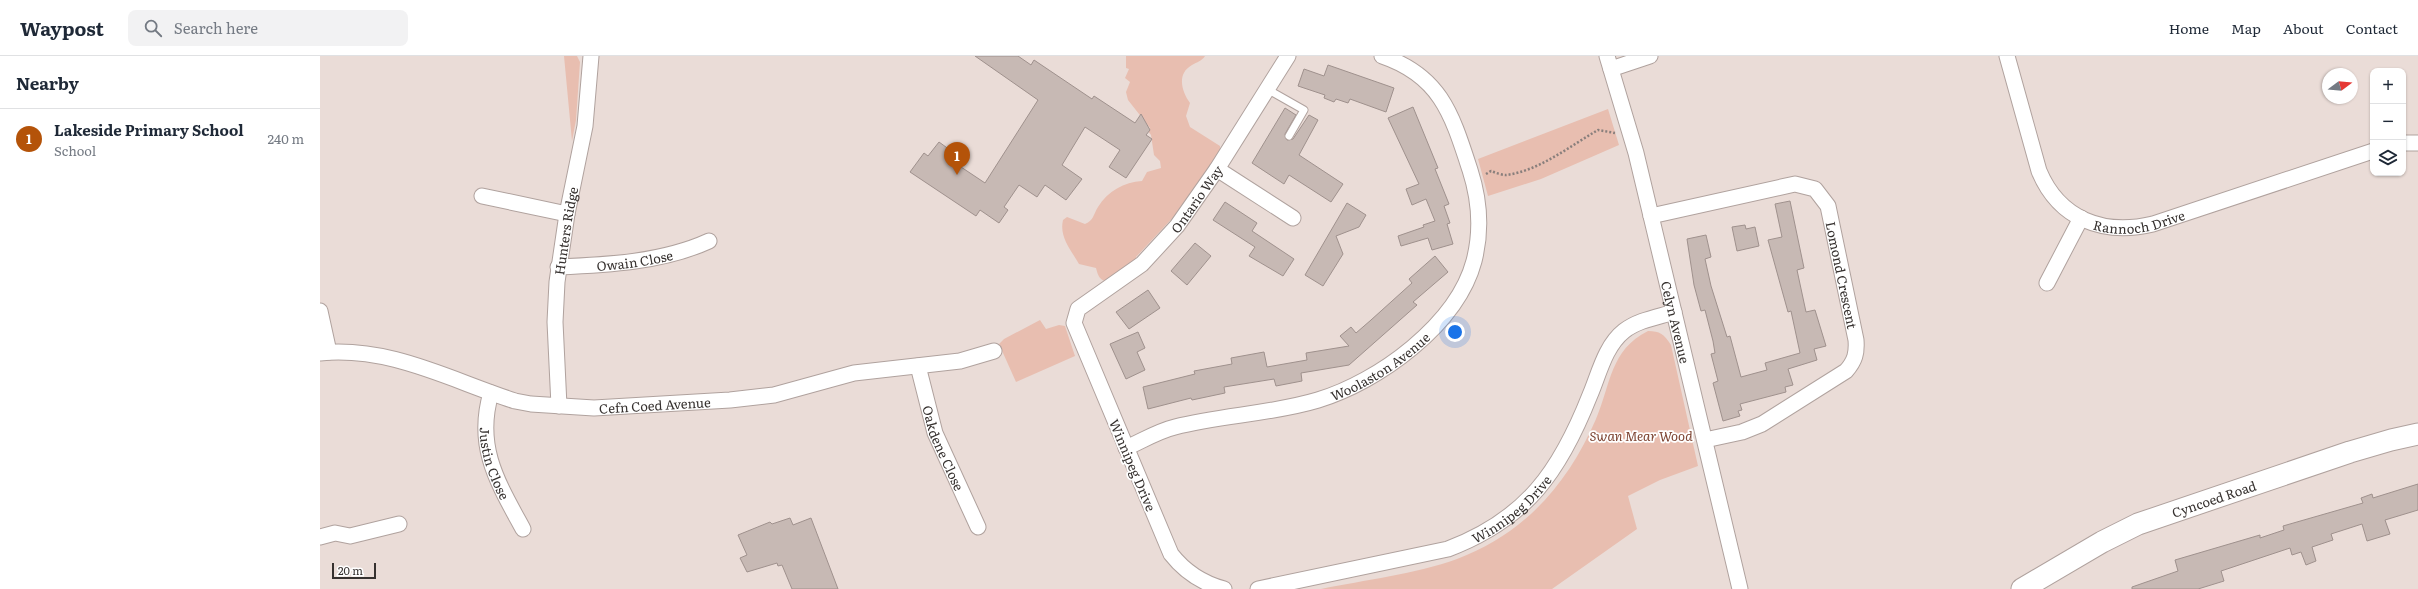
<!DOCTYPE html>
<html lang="en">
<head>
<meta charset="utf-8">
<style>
  body { margin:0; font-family:Literata,serif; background:#f2f2f3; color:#1f2937 }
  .controls { position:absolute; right:12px; top:12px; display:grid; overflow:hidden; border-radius:8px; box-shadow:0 1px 3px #0004 }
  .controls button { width:36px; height:36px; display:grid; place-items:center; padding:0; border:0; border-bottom:1px solid #e0e1e3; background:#fff; color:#1f2937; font:20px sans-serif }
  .compass { position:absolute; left:2002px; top:12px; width:36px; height:36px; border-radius:50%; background:#fff; box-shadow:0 1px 3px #0004; rotate:74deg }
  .scale { position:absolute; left:12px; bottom:10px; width:44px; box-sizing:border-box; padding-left:4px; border:2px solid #36312f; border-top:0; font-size:11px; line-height:14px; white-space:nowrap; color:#36312f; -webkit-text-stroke:3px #fff; paint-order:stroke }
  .you { position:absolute; left:1135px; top:276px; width:14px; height:14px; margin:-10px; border:3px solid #fff; border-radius:50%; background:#1a73e8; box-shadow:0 0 0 6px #1a73e833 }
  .badge { display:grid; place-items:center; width:26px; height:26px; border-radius:50%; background:#b45309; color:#fff; font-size:13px; font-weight:700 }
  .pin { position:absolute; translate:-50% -33px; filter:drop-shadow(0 1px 2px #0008) }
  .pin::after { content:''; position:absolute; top:21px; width:14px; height:12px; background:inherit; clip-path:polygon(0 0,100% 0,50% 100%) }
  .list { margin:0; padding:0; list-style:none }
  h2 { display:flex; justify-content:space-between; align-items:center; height:52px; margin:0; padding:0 16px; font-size:17px }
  h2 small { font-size:13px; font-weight:400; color:#747a83 }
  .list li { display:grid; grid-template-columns:26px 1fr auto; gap:12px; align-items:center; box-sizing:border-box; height:60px; padding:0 16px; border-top:1px solid #e0e1e3 }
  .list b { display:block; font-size:15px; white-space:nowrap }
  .list p { margin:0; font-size:13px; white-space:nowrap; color:#747a83 }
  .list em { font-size:13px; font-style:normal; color:#747a83 }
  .icon { flex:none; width:22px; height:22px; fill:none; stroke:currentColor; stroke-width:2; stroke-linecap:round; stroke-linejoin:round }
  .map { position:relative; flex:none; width:2098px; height:533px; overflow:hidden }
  header { display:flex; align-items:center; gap:24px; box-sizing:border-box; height:56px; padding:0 20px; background:#fff; border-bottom:1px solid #e0e1e3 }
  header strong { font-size:19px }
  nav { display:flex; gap:22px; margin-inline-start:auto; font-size:14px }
  .search { width:280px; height:36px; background:#f2f2f3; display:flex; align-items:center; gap:10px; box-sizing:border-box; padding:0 14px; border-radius:8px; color:#747a83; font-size:15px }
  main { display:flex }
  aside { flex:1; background:#fff }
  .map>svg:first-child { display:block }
</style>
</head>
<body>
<header>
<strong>Waypost</strong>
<div class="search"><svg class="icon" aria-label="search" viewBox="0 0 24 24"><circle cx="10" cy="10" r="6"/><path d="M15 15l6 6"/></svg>Search here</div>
<nav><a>Home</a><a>Map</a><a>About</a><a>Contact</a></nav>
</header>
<main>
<aside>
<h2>Nearby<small></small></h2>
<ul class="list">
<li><span class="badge">1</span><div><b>Lakeside Primary School</b><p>School</p></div><em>240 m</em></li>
</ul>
</aside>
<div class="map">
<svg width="2098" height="533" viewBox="0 0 2098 533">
  <rect width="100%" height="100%" fill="#eadcd7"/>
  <path fill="#e8beb0" d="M244 0H257L260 6 256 64 252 85Z
    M806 0H885C882 5 877 6 872 9 856 18 862 36 870 47L866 60 870 71 900 90V96L870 148 862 149 859 155 816 201V209L789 226C780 225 778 220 776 212L759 208C751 194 739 181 743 164L747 161 765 168C774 164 773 159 778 151 788 135 804 126 822 125L827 116 841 112 840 105 834 99 831 79 828 75 830 72 808 44 806 36 810 26 805 22 809 13 806 12Z
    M1288 53 1299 89 1221 123 1168 140 1158 103Z
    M720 264 726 273 739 269 745 270 755 300 696 326 679 288 684 283Z
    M1328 275C1340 275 1344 278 1351 289L1378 410 1340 424 1308 440 1317 473 1232 533H1001C1044 524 1096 518 1137 503 1204 478 1248 428 1276 363 1291 328 1290 294 1328 275Z"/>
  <path fill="#c7b9b4" stroke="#9f918d" d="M655 0H698L711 9 714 4 772 43 774 40 815 67 821 58 830 74 826 79 832 83 806 122 789 111 800 94 765 71 742 109 762 123 746 144 725 129 717 141 699 129 684 151 688 154 679 167 660 154 656 160 590 116 604 97 608 100 619 86 630 94 626 101 665 127 718 44Z
    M1008 9 1074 32 1066 56 1030 43 1028 47 1016 43 1014 46 1004 42 1005 39 978 30 984 13 1004 20Z
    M1093 51 1118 112 1115 113 1129 148 1124 150 1130 167 1127 168 1133 188 1112 194 1108 182 1081 190 1078 180 1104 171 1103 169 1115 165 1106 143 1092 149 1086 133 1099 128 1068 62Z
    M965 52 976 59 965 78 967 84 973 83 989 59 998 64 979 99 1023 128 1011 146 969 119 964 128 932 107Z
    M1470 145 1484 212 1477 214 1486 256 1495 254 1506 290 1494 293 1497 304 1468 313 1473 329 1465 331 1466 336 1420 348 1422 354 1418 355 1420 360 1403 365 1393 327 1398 325 1391 298 1395 297 1393 285 1385 254 1381 255 1374 229 1367 183 1386 179 1391 201 1385 203 1391 230 1407 281 1410 280 1421 321 1447 314 1445 307 1480 297 1471 255 1468 256 1448 184 1462 181 1455 148Z
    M905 146 937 167 932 175 974 203 963 220 929 200 935 191 893 164Z
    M1027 147 1046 159 1039 171 1016 180 1023 198 1003 230 985 219Z
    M1425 169 1426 173 1435 171 1439 190 1417 195 1412 171Z
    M875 187 891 200 867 229 851 215Z
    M1115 200 1128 216 1093 246 1097 249 1029 309 981 317 982 325 956 330 954 323 904 331 905 337 872 344 871 342 828 353 823 331 875 318 874 315 912 308 911 302 944 296 947 311 987 304 986 297 1029 290 1020 280 1031 271 1036 277 1051 264 1092 227 1089 223Z
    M828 234 840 252 809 273 796 256Z
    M818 276 825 292 817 296 825 314 806 323 790 288Z
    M2098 428V454L2065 464 2070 478 2047 485 2042 468 2011 478 2013 484 1992 491 1996 505 1986 509 1981 496 1972 499 1970 492 1901 515 1904 525 1878 533H1812V531L1858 515 1855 504 1940 479V482L1964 474 1963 470 2043 447 2041 442 2052 438 2053 442Z
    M470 462 473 469 491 462 518 533H472L462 509 458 510 457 507 427 516 420 502 427 499 418 479 450 466 452 468Z"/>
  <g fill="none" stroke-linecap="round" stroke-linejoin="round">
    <defs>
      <path id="lane" d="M947 33 984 54 969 80"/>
      <g id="street">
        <path id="s1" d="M1287 0 1316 97 1420 533"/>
        <path id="s2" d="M1687 0 1719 115C1739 163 1783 180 1833 168L2053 95"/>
        <path d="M1291 13 1330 0"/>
        <path d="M2083 87H2098"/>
        <path d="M897 113 973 162"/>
        <path d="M162 140 247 158"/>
        <path id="s3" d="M1331 160 1475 128 1495 133 1508 150 1536 284C1537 297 1535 305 1526 315L1442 368 1422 376 1385 384"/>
        <path id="s4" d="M238 211C288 209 343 206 389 185"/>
        <path d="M1727 227 1761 162"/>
        <path d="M0 255 9 296"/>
        <path id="s5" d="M0 297C70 290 130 324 195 345L211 348 274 352 410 344 454 339 534 317 640 305 674 295"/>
        <path id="s6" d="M598 310 615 377 658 471"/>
        <path id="s7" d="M171 337C155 391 178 427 203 473"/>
        <path id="s8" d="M239 350 235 266 237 226 247 158 265 70 271 0"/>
        <path id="s9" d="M806 392C822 385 838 375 855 371 902 359 952 358 998 344 1058 326 1137 269 1154 205 1162 174 1160 145 1150 114 1132 59 1121 20 1062 0"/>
        <path d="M0 481 15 477 30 480 79 468"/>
        <path id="s10" d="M904 533C882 527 865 516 851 498L754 267 758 253 822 208 857 170 897 113 968 0"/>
        <path id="s11" d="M938 533 1128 493C1207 463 1240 415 1270 339 1279 318 1285 290 1304 275 1318 264 1338 261 1354 256"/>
      </g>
      <g id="secondary">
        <path id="s12" d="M1702 533 1782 486 1818 468 2030 396 2071 384 2098 378"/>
      </g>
    </defs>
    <use href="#lane" stroke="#b0a29e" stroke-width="9"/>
    <use href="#street" stroke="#b0a29e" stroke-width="17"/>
    <use href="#secondary" stroke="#b0a29e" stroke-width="23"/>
    <path stroke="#897f7c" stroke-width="2.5" stroke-dasharray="2 2" stroke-linecap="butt" d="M1166 118 1171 115C1176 117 1182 119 1186 119 1219 115 1250 90 1278 74L1295 77"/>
    <use href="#lane" stroke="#fff" stroke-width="7"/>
    <use href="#street" stroke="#fff" stroke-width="15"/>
    <use href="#secondary" stroke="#fff" stroke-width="21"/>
  </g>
  <g text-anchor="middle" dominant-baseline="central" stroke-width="3.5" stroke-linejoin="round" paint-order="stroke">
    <g font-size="13" fill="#36312f" stroke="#fff">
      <text stroke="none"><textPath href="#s10" startOffset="493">Ontario Way</textPath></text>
      <text stroke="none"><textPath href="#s2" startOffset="244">Rannoch Drive</textPath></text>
      <text stroke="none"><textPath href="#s8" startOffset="176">Hunters Ridge</textPath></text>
      <text stroke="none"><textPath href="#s4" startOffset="77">Owain Close</textPath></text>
      <text stroke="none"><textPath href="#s3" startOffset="260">Lomond Crescent</textPath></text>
      <text stroke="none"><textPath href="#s1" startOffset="275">Celyn Avenue</textPath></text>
      <text stroke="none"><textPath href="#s9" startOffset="270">Woolaston Avenue</textPath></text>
      <text stroke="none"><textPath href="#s5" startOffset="343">Cefn Coed Avenue</textPath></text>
      <text stroke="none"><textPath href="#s6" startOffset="86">Oakdene Close</textPath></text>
      <text stroke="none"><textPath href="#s7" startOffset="72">Justin Close</textPath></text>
      <text transform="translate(813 409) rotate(67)">Winnipeg Drive</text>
      <text stroke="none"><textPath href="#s12" startOffset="213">Cyncoed Road</textPath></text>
      <text stroke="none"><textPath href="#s11" startOffset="270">Winnipeg Drive</textPath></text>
    </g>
    <g font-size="13" font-style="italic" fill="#7e4533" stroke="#fff">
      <text x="1321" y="379">Swan Mear Wood</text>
    </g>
  </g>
</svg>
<div class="controls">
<button>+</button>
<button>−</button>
<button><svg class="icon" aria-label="layers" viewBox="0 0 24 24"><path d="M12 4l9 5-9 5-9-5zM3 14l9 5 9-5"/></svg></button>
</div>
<svg class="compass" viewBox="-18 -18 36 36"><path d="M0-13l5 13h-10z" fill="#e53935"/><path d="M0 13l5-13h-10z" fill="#747a83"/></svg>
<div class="scale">20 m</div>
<div class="you"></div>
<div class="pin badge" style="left:637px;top:119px">1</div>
</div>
</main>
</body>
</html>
